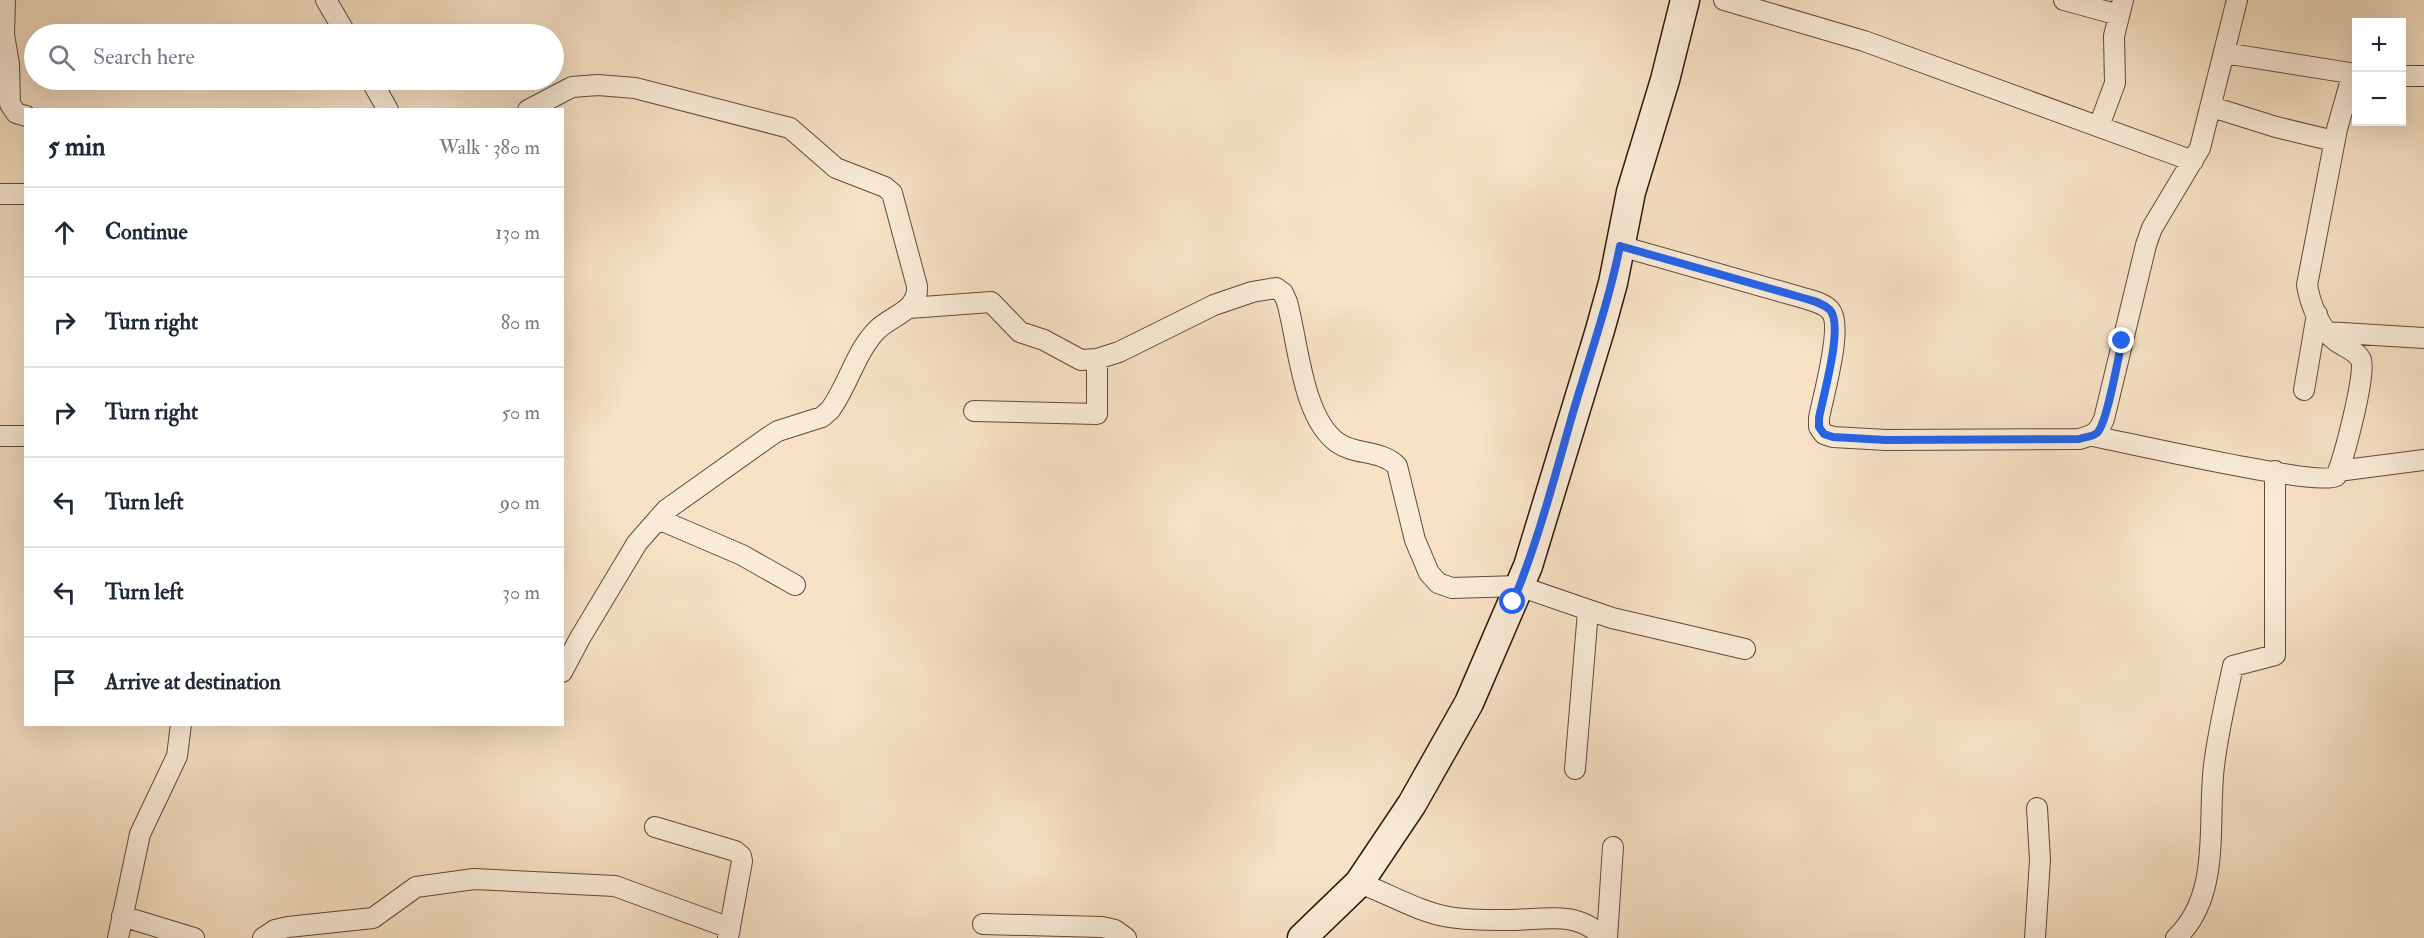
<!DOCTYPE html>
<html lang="en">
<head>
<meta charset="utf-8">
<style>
  body { margin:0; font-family:"IM FELL Double Pica",serif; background:#f2f2f3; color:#1f2937 }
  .controls { position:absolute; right:18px; top:18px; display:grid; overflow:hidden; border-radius:0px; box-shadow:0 6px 24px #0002 }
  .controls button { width:54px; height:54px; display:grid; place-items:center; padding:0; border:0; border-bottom:2px solid #e0e1e3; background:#fff; color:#1f2937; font:30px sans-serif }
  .stop { position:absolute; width:18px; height:18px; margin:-14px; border:4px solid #2563eb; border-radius:50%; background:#fff }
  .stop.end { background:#2563eb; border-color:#fff; box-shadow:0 2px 6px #0008 }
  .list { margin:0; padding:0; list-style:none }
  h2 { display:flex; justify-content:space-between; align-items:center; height:78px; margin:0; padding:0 24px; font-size:26px }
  h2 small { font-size:20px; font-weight:400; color:#747a83 }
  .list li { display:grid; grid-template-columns:39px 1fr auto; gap:18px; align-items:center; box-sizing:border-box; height:90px; padding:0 24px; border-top:2px solid #e0e1e3 }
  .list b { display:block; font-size:22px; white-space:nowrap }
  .list em { font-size:20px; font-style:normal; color:#747a83 }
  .icon { flex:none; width:33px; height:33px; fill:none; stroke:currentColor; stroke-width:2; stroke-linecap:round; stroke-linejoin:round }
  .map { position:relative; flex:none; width:2424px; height:938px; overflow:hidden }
  .search { position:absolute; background:#fff; box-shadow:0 6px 24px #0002; left:24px; top:24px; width:540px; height:66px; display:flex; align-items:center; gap:15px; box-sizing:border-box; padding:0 21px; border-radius:33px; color:#747a83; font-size:22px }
  .panel { position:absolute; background:#fff; box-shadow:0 6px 24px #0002; left:24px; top:108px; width:540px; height:618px; border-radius:0px }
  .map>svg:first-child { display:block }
</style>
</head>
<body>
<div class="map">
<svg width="2424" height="938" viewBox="0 0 2424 938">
  <rect width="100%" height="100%" fill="#f7e2c5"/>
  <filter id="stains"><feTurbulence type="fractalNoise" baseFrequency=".00333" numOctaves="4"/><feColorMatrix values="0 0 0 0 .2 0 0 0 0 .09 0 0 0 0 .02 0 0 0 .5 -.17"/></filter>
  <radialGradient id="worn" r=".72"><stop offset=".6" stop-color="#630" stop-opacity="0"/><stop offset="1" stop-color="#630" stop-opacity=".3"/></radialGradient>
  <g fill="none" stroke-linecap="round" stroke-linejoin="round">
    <defs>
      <path id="street" d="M5 0 4 35 9 64 10 104 16 113 26 116
        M326 0 346 34
        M1724 0 1864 41 2193 161
        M2064 0 2119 15
        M2224 53 2356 74
        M2402 76H2424
        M371 80 388 110
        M2212 107 2276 127 2334 141
        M528 110 572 87 598 85 635 88 790 128 836 168 885 187 892 193 917 286C919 310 893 315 878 329 856 350 848 386 830 410L822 417 778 431 770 436 666 510 637 543 580 638 562 672
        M2099 126 2115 83 2114 36 2123 0
        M0 194H26
        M1620 246 1800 297C1810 300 1822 302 1830 310 1844 325 1823 396 1819 418V427L1824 434 1833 437 1886 440 2079 439C2094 435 2098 433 2104 419L2146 245 2152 228 2200 148 2237 0
        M909 308 991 302 1020 332 1044 340 1081 360 1097 359 1119 352 1214 305 1252 292 1276 288 1283 293 1287 302C1298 341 1302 418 1338 443 1355 455 1382 450 1397 466L1415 540 1429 573 1438 583 1452 588 1519 586 1612 618 1745 649
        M2326 332 2424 338
        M2304 390 2317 314
        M974 411 1097 414V359
        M0 436H26
        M2092 436C2124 442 2319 487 2336 476 2343 462 2367 371 2361 360 2357 351 2344 347 2336 341 2320 330 2310 303 2307 285L2337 129 2353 73
        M2338 471 2424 460
        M658 519 742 555 795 585
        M1575 769 1588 611
        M655 827 735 851 741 856 742 861 728 938
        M1359 883C1388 893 1418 912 1449 917 1466 920 1487 920 1504 920 1542 921 1575 908 1604 938
        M122 916 194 938
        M983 924 1102 927 1115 930 1126 938
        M118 938 140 834 177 756 181 724
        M263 938 275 930 288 927 373 918 416 887 474 879 615 886 730 928
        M1607 938 1613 847
        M2035 938 2040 860 2037 808
        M2176 938C2222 895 2207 822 2214 766 2218 732 2226 699 2233 666L2275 655V471"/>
      <path id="secondary" d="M1302 938 1359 883 1412 804 1469 703 1528 566 1600 330 1613 283 1631 192 1665 80 1685 0"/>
    </defs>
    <use href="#street" stroke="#634a37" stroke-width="22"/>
    <use href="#secondary" stroke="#321808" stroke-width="31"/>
    <use href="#street" stroke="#faecd9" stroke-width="20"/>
    <use href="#secondary" stroke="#faecd9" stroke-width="28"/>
  </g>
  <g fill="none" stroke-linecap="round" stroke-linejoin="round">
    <path stroke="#2563eb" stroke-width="8" d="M1513 602C1537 544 1553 483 1570 423 1587 363 1608 306 1620 246L1800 297C1810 300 1822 302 1830 310 1844 325 1823 396 1819 418V427L1824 434 1833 437 1886 440 2079 439C2085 437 2092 437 2097 433 2107 424 2118 358 2122 341"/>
  </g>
  <rect width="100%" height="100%" filter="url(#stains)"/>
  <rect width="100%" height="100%" fill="url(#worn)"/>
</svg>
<div class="controls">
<button>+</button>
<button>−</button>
</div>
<div class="stop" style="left:1513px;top:602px"></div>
<div class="stop end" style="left:2122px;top:341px"></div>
<div class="search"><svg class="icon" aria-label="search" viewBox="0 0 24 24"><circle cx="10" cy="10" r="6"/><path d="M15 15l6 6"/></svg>Search here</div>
<section class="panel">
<h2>5 min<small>Walk · 380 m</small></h2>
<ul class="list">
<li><svg class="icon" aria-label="ahead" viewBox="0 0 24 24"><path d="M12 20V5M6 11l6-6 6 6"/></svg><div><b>Continue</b></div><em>130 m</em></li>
<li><svg class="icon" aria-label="right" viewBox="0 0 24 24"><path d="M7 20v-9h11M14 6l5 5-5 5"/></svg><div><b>Turn right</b></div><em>80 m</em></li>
<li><svg class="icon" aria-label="right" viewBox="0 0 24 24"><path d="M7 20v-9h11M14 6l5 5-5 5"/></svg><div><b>Turn right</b></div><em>50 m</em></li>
<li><svg class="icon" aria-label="left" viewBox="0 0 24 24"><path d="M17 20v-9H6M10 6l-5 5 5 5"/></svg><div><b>Turn left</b></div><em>90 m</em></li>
<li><svg class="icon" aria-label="left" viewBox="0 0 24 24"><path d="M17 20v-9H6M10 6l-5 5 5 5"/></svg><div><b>Turn left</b></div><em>30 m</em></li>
<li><svg class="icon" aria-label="arrive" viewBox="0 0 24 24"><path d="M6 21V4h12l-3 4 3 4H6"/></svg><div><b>Arrive at destination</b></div></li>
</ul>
</section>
</div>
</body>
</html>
